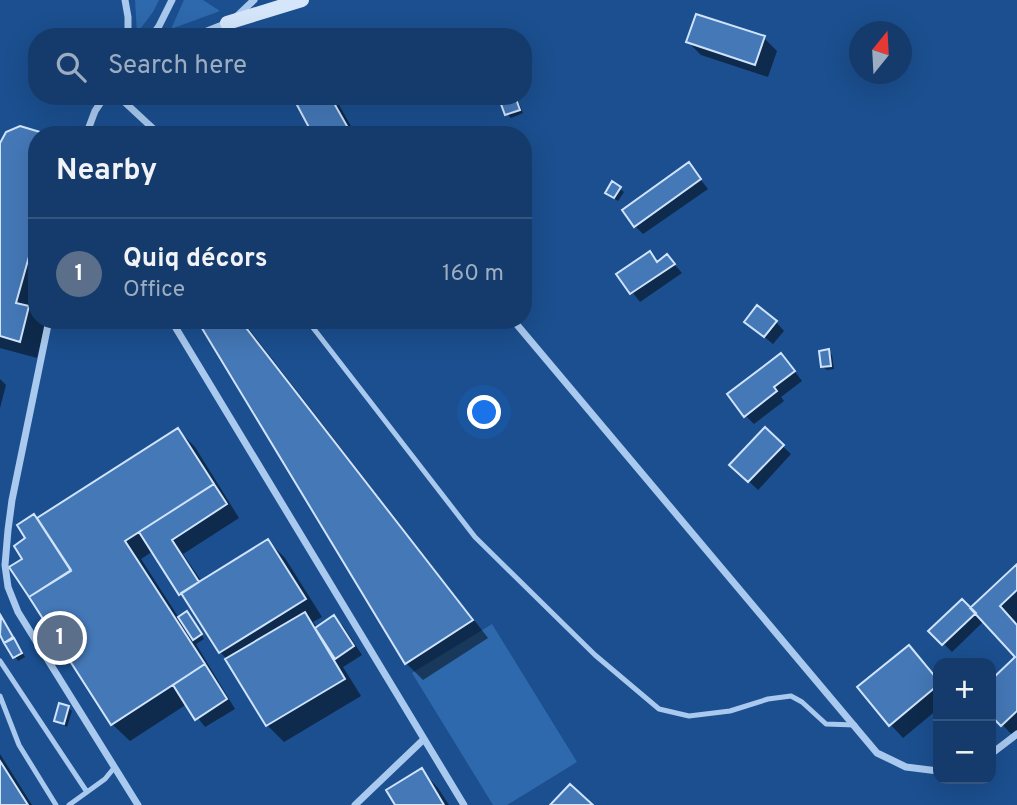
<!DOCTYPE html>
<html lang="en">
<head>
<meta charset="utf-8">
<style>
  body { margin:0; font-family:Overpass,sans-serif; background:#214673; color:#f1f3f6 }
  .controls { position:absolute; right:21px; bottom:21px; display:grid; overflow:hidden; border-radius:14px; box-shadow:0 7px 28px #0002 }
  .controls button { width:63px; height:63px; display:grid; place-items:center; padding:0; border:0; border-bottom:2px solid #33557e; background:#143b6b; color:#f1f3f6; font:35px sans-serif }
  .compass { position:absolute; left:849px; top:21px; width:63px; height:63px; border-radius:50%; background:#143b6b; box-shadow:0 7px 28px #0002; rotate:18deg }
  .you { position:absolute; left:485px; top:413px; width:24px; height:24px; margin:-18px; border:5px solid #fff; border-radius:50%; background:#1a73e8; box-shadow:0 0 0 10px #1a73e833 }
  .badge { display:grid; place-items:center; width:46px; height:46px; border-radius:50%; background:#8c9099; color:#fff; font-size:23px; font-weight:700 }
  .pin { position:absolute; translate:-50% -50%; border:4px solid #fff; box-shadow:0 2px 7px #0006 }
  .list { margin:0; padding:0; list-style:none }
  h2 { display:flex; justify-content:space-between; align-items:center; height:91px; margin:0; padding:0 28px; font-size:30px }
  h2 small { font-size:23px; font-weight:400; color:#9dadc1 }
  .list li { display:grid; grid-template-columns:46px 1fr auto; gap:21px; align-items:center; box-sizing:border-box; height:112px; padding:0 28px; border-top:2px solid #33557e }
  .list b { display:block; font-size:26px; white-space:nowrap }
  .list p { margin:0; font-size:23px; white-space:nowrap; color:#9dadc1 }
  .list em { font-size:23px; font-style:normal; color:#9dadc1 }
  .icon { flex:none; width:38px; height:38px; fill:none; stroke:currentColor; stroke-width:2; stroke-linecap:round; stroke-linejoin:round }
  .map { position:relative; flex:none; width:1017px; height:805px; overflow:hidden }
  .search { position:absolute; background:#143b6b; box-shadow:0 7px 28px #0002; left:28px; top:28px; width:504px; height:77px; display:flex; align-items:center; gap:18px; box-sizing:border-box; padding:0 24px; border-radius:28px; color:#9dadc1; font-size:26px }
  .panel { position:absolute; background:#143b6b; box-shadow:0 7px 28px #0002; left:28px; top:126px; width:504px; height:203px; border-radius:28px }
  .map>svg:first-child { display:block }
</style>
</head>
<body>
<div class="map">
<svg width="1017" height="805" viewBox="0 0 1017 805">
  <rect width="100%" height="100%" fill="#1b4f8f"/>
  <path fill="#2e69ad" d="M135 0H159L153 12 137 33Z
    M184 0H203L220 11 171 29Z
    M492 624 577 762 507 805H493L412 673Z"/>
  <path fill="#0007" d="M764 38 777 51 768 77 701 55 688 42Z
    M301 96H334L356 135H315Z
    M502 96H516L523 113 511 118 507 114Z
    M37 135V305L34 314 37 320H41L45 325 37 358 0 348V150Z
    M689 165 708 189 643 234 635 226Z
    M613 183 624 192 618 201 607 193Z
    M649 254 658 263 667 256 682 273 640 302 619 275Z
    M199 320H242L488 638 423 680 406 663Z
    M746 322H776L784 331 773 344Z
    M828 351 832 355 834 369 827 370 823 367Z
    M789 364 802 381 781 397 784 401 754 424 745 415Z
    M0 379 6 385 0 408Z
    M178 430 195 447 239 518 183 554 200 579 179 591 182 594 268 541 285 558 322 617 313 622 318 628 334 618 343 626 362 655 343 667 361 696 284 742 267 725 228 660 220 652 189 602 180 593 153 551 141 559 179 618 191 617 204 639 196 644 235 709 205 727 187 704 130 741 112 724 25 559 28 539 38 520Z
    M765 430 791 454 758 490 732 465Z
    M1017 567V656L984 621 952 652 931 631 970 610Z
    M1 618 25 657 18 661 0 632Z
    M909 647 938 680V709L903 738 891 725Z
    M1017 658V740L991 713V682Z
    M68 708 72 711 67 727 56 721Z
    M0 754 32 805H0Z
    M421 770 438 788 449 805H397Z"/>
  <path fill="#4478b7" stroke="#cfe3fa" stroke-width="2" d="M696 14 765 36 755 65 686 42Z
    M299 96H330L347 126 331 135H313L297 105 303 102Z
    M498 96H515L520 110 505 115Z
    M20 126 50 135H37V228L16 303 29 306 20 342 0 336V143L6 132Z
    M689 162 701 179 634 227 622 210Z
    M612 181 621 187 614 198 605 193Z
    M650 251 657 262 667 254 675 264 630 294 616 274Z
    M757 305 777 321 764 337 744 322Z
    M197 320H240L473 620 405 664Z
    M829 349 831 366 821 367 819 351Z
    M781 353 795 371 774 387 777 391 744 417 727 394Z
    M765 427 784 445 748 482 729 465Z
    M178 428 214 484 125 541 205 664 111 725 29 597 71 570 37 518Z
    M214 484 227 504 172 540 199 582 179 595 139 532Z
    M34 514 71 571 29 597 9 567 22 559 14 546 25 538 17 525Z
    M268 539 306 599 219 653 181 593Z
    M1017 564V590L1000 606 1017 625V711L1001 726 991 716V680L1015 657 970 608Z
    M962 599 976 613 942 645 928 631Z
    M187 611 202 634 193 640 178 617Z
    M305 612 345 679 266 726 225 659Z
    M334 615 354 646 335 659 315 628Z
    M1 616 13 637 4 643 0 635Z
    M14 638 22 653 13 658 4 643Z
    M909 645 938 680V685L889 726 857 687Z
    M205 664 227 699 195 720 173 685Z
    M59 703 69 706 64 724 54 721Z
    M0 761 28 805H0Z
    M422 768 444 805H395L386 790Z
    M570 784 593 805H550Z"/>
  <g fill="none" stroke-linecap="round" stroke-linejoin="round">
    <path stroke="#a9c9ee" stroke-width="5" d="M307 320 475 537 595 655 659 709 689 716 730 711 768 699 791 696 802 702 826 724 855 725
      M0 661 87 792
      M0 696 19 745 56 805
      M69 805 105 779 114 768"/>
    <path stroke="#a9c9ee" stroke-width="7" d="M125 0 128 17V37
      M237 16 254 0
      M151 37 159 26 172 0
      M192 37 227 23
      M118 96 160 135
      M86 135 95 111 105 96
      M49 320 12 500 8 530 5 565 8 587 18 612 138 805
      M171 320 464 805
      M513 320 877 753 906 767 938 771
      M991 754 1017 734
      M355 805 423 740"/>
    <path stroke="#d6e6fa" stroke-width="14" d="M227 23 302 0"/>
  </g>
</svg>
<div class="controls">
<button>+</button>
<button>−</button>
</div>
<svg class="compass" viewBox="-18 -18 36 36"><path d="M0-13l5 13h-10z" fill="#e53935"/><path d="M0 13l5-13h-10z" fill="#9dadc1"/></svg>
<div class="you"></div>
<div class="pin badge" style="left:60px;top:638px;background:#5c6f8a">1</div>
<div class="search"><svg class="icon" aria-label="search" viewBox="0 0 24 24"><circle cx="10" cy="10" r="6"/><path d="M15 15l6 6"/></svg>Search here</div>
<section class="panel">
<h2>Nearby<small></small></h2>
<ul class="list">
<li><span class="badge" style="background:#5c6f8a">1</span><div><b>Quiq décors</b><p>Office</p></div><em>160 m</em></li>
</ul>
</section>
</div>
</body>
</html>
